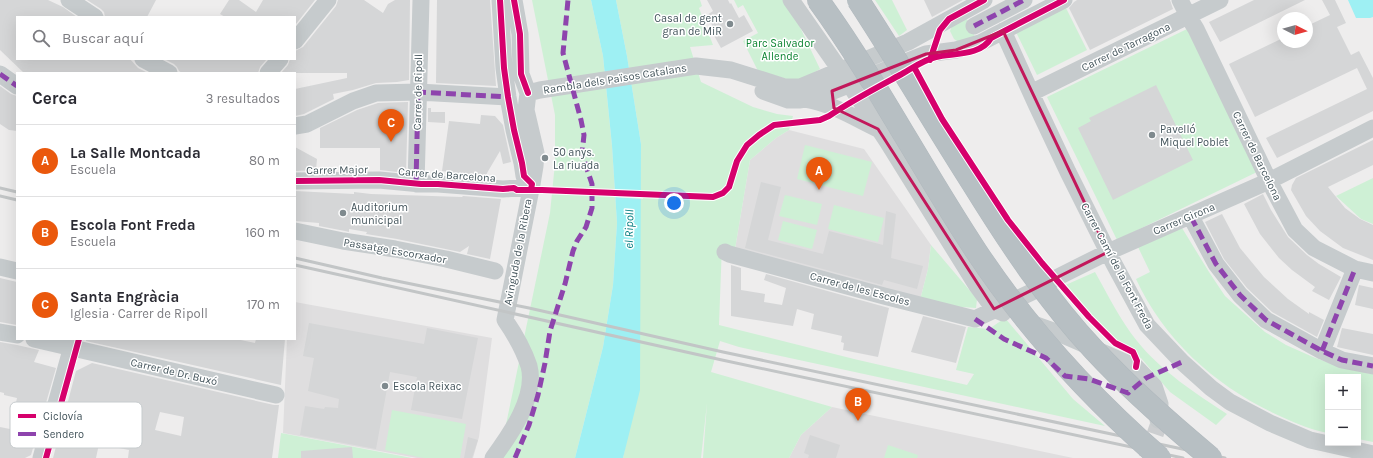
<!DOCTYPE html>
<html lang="es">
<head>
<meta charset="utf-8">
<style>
  body { margin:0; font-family:Karla,sans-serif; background:#f7f7f7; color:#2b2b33 }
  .controls { position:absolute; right:12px; bottom:12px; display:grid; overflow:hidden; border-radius:0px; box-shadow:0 4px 16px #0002 }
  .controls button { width:36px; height:36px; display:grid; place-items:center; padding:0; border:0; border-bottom:1px solid #e1e1e2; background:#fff; color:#2b2b33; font:20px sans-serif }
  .compass { position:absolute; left:1277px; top:12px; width:36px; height:36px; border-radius:50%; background:#fff; box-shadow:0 4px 16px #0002; rotate:96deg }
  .you { position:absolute; left:674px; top:203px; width:14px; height:14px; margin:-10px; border:3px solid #fff; border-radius:50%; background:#1a73e8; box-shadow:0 0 0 6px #1a73e833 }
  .badge { display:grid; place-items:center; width:26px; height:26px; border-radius:50%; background:#ea580c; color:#fff; font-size:13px; font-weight:700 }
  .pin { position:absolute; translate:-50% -33px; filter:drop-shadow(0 1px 2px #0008) }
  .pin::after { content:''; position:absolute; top:21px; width:14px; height:12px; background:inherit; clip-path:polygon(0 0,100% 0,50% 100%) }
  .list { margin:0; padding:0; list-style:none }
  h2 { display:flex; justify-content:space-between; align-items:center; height:52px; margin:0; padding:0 16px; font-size:17px }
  h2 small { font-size:13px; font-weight:400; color:#7c7c81 }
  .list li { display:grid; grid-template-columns:26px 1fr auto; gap:12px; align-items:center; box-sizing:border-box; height:72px; padding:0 16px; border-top:1px solid #e1e1e2 }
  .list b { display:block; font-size:15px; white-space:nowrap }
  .list p { margin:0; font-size:13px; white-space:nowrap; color:#7c7c81 }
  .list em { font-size:13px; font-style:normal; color:#7c7c81 }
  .icon { flex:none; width:22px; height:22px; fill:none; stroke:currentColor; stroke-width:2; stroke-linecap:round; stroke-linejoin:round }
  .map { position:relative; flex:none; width:1373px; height:458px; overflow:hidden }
  .search { position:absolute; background:#fff; box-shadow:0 4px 16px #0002; left:16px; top:16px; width:280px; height:44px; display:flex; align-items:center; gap:10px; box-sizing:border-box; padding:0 14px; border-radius:0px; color:#7c7c81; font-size:15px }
  .panel { position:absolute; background:#fff; box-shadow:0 4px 16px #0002; left:16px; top:72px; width:280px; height:268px; border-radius:0px }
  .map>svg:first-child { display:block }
</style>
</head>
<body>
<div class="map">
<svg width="1373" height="458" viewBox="0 0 1373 458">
  <rect width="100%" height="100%" fill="#eeeded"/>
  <path fill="#dfdedf" d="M789 130 864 149 931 245 928 269 919 304 734 255 750 160 776 138Z
    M295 302 492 338 479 437 473 458H417L283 433 287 339H295Z
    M832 407 1073 458H789L801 435Z"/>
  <path fill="#cef0d5" d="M532 0H591L603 56 612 146 617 223 613 285 603 347 575 458H499L550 213 555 163V115Z
    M616 0H700L702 6 699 8 713 45 690 47 701 82 753 107 777 114 793 116 789 130 776 138 750 160 734 255 722 244 719 325 854 359 967 385 974 374 956 370 968 327 989 329 1005 318 1073 399 1105 426 739 347 720 341 711 372 832 407 801 435 789 458H703L707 403 701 458H623L628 434 641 144 627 56Z
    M734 0H787L820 69 808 76 794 81 758 71 743 41 758 33 743 5 738 8Z
    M875 0H892L907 30 899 36Z
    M1065 6 1087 50 1037 75 1015 30Z
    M966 17 975 37 962 44 954 39 950 31 953 24Z
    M1187 29 1257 172 1117 240 1047 97Z
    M805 145 872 162 863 196 797 179Z
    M1373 178V224L1361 219 1336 196Z
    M785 195 822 204 817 225 779 216Z
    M834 205 884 218 878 242 828 229Z
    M783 221 817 230 812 249 778 240Z
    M1182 228 1209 272 1225 296 1265 332 1286 345 1313 357 1343 368 1373 374V442L1358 439V377H1328V433C1312 430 1297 424 1282 417 1219 389 1165 342 1136 279L1150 272 1138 247Z
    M931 245 977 299 976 308 919 304 928 269Z
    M1095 272C1108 295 1120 320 1137 341 1161 371 1195 393 1227 414L1216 425 1170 392 1141 358 1114 346 1061 287Z
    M392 410 466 424 460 458H424L385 450Z
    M281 433 412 458H278Z
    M888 445 918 455 917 458H884Z"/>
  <path fill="#9ef0f3" d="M591 0H616L627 56 641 144 640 390 623 458H575L603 347 613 285 617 223 612 146 603 56Z
    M1348 0H1373V17L1370 18H1356Z"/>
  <path fill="#eeeded" d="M613 190 643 191V199L613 197Z"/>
  <path fill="#d5d6d7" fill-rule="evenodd" d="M0 0H48L63 7 77 17H17V59H130L138 68 148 73H24L0 50Z
    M87 0H156L147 17H105L104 12 101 9Z
    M229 0H239L256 12 263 0H315L296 24 295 17H225L220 14Z
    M338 0H364L383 13 388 4 395 0H410L409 80 397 82 376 83 353 90 333 94 334 99 304 114 295 116V89L347 78V73H281L288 65 290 59H295V51L303 47 336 6Z
    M437 0H490L496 86 436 83Z
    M707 0H728L730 4 731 3 739 18 744 15 753 31 721 48 712 32 715 31 707 15 713 11Z
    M924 0H963L932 17Z
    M1077 0H1170L1173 9 1090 50 1069 8 1074 2Z
    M1254 0H1305L1220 42 1209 22Z
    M1322 0H1335L1346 23 1337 27 1351 55 1359 51 1373 78V111L1277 158 1266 138 1367 89 1357 68 1255 117 1229 64 1283 38V42H1307V26L1330 15Z
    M164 59H267L260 67 258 73H182L179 71 177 67 174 64Z
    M1156 85 1193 160 1113 200 1078 128 1091 121 1089 118Z
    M0 86 11 94 17 96V131L9 130 0 124Z
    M408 102 406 173 380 170V148H320V128L357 110 378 103Z
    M428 108H431V112H445V123L428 122Z
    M481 115 495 116 503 125 511 162 503 164 500 151 487 173 486 178 442 171 449 121 480 124Z
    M1373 140V165L1328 187 1345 208 1360 219 1373 225V260L1343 248 1320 231 1306 216 1291 190 1292 185 1296 178Z
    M295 147 317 159 316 170 295 171Z
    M761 182 781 187 768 240 823 254 829 231 883 245 886 211 896 214 891 258 923 266 917 289 884 280 882 285 745 248Z
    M295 191 354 194V192L371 194 462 197 463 196 501 199 490 259 467 254 469 246 460 252 397 239 366 234 367 232 349 229V232L345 231 319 226V223L295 221Z
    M1263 194 1271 210 1288 237 1307 255 1319 264 1341 277 1329 300 1312 291 1315 287 1292 270 1279 258 1260 234 1244 204Z
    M1222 214 1240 248 1264 277 1288 299 1309 314V312L1324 320 1317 337 1272 312 1247 288 1224 259 1205 222Z
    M731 265 741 268V290L765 294 764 302 782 305 786 288 764 280 766 274 889 308 878 357 843 350 844 343 841 342 842 336 811 329 814 314 797 309 793 326 731 316Z
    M0 278 17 282V325L0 322Z
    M1359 285 1373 288V309L1355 305Z
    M923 316 966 327 956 363 911 352Z
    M309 323 424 344 427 328 478 338 462 419 411 410 417 377 390 372 376 449 300 435 305 406 324 409 325 407 338 408 339 399 308 391 314 358 303 356Z
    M1342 328 1373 334V355L1337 347Z
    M86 339H236L255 343 256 339H285L281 385 86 341Z
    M0 342 17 345 39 350 34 362 56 368 31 455 25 458H0V427L10 429 17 398 4 395V393L0 392Z
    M92 363 274 405H279L272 458H128L129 450 99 444 96 458H53L76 371ZM160 412 184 417 181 436 155 430Z
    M810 435 840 445 836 458H808L809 455 804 453Z
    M468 437 478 440 472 458H464Z
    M352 447 353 458H301V451Z"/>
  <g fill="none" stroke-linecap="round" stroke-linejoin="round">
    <path stroke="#ccced0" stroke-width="17" stroke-dasharray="17 8" stroke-linecap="butt" d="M1147 458 1158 426"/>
    <path stroke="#c6cbcd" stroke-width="17" d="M69 0 95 17
      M500 0 504 68 508 97 514 130 522 163 524 176 532 184
      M791 0 840 70 887 141 977 286 994 309 1003 313
      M1180 0 1188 16 1196 29 1269 181 1295 230 1314 248 1355 269 1373 273
      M974 26 1024 0
      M1003 31 1036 104 1068 172 1114 264 1147 325 1182 362 1211 388 1230 402 1270 423 1310 440 1373 454
      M295 41 328 0
      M143 59 169 73
      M268 73 280 59
      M0 74 17 86
      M763 91 788 100H799L818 97 926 54 956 50 980 43 1064 0
      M528 93 540 90 696 66 731 70 785 87H800L908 42 984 0
      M1031 93 1220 0
      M805 99C831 103 855 118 878 129
      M295 126 307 124 353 101 376 93 418 92 508 97
      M295 181 379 180 421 184H438L503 189 531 187
      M416 184 421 0
      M1191 217 1216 264 1240 295 1266 320 1322 351 1342 360 1373 366
      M295 231 343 241 395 249 446 259 495 271
      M725 252 729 254 884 296 975 319 1036 290 1056 278 1108 252 1269 181 1373 128
      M0 267 17 271
      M1028 322 1056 332 1136 367 1154 386 1160 404 1158 420
      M0 332 17 335
      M34 339 276 395
      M1322 351 1355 269
      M41 458 74 339
      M493 458C510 435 537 397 529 366 524 351 514 333 505 320L532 184 535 166 536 153 526 110 528 93 521 74 520 34 514 0"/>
    <path stroke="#c2c5c6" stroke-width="3" d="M0 188 17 192
      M0 196 17 200
      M295 258 382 278 529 308 723 352 1225 458
      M295 265 722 360 1183 458"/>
    <defs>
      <path id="highway-bridge" d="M818 0C876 80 921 168 976 251 1027 328 1090 397 1160 458
        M858 0C898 61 934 123 973 184 1009 242 1047 300 1094 350 1130 389 1170 424 1211 458"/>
    </defs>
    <use href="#highway-bridge" stroke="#b1b9be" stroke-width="23" stroke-linecap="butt"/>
    <use href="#highway-bridge" stroke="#b7bfc3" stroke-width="22"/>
    <path stroke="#8e44ad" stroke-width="5" stroke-dasharray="10 5" stroke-linecap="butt" d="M974 26 1024 0
      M0 74 17 86
      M416 184 418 92 508 97
      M1191 217 1216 264 1240 295 1266 320 1322 351 1342 360 1373 366
      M975 319 1004 339 1046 358 1065 376 1089 379 1128 393 1146 378 1182 362
      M1322 351 1355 269
      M515 458 529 425 538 395 545 363 550 331 565 284 573 251 577 241 586 227 592 208V184L582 154 584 135 581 120 563 53 568 0"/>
    <defs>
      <path id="cycleway" d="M500 0 504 68 508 97 514 130 522 163 524 176 532 184 531 190
        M514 0 520 34 521 74 528 93
        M930 60 940 30 949 19 984 0
        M914 67 942 119 1008 220 1042 263 1089 317 1115 343 1133 352 1137 361 1136 367
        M295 181 379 180 421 184H438L503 189 514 188 517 190H542L713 197 723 193 729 187 737 161 747 145 759 135 774 125 820 120 829 116C851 101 876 88 900 75 911 69 923 60 936 57 953 53 981 56 991 38L1064 0
        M46 458 79 339"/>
    </defs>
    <use href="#cycleway" stroke="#fff" stroke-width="8"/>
    <use href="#cycleway" stroke="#d6006c" stroke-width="6"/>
  </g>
  <path fill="none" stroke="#c2185b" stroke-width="3" stroke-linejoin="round" d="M1003 31 1108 252 994 309 878 129 834 108 832 91 926 54 956 50Z"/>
  <g fill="#7f8a8e" stroke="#fff" stroke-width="1.5">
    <circle cx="730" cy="24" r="4"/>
    <circle cx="1152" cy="135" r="4"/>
    <circle cx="545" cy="158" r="4"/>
    <circle cx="343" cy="213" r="4"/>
    <circle cx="385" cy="386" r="4"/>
  </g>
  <g text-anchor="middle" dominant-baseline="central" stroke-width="3" stroke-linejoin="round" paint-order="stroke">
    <g font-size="11" fill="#43545b" stroke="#fff" text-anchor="start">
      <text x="722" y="18" text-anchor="end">Casal de gent<tspan x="722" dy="13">gran de MiR</tspan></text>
      <text x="1160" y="129">Pavelló<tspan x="1160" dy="13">Miquel Poblet</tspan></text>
      <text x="553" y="152">50 anys.<tspan x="553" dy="13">La riuada</tspan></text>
      <text x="351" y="207">Auditorium<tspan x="351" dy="13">municipal</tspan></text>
      <text x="393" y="386">Escola Reixac</text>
    </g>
    <g font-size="11" fill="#0c8432" stroke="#fff">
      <text x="780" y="43">Parc Salvador<tspan x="780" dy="13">Allende</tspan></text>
    </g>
    <g font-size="11" fill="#43545b" stroke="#fff">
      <text transform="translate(1126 47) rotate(-26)">Carrer de Tarragona</text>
      <text transform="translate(615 79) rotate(-9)">Rambla dels Països Catalans</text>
      <text transform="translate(418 92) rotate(-89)">Carrer de Ripoll</text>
      <text transform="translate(1257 156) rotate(64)">Carrer de Barcelona</text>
      <text transform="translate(337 170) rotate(-1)">Carrer Major</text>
      <text transform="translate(447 175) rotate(4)">Carrer de Barcelona</text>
      <text transform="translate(1184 219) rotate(-23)">Carrer Girona</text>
      <text transform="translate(395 251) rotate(10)">Passatge Escorxador</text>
      <text transform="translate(518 252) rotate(-79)">Avinguda de la Ribera</text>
      <text transform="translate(1117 266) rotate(62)">Carrer Camí de la Font Freda</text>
      <text transform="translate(860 289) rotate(15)">Carrer de les Escoles</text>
      <text transform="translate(174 372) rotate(13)">Carrer de Dr. Buxó</text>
    </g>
    <g font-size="12" font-style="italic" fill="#057e81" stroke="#fff">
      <text transform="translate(629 229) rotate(-89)">el Ripoll</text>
    </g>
  </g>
  <rect x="10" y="402" width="132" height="46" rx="6" fill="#fff" stroke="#c7ccce" stroke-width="1"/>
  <rect x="18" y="414" width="18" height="4" fill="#d6006c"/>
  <rect x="18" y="432" width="18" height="4" fill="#8e44ad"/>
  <g font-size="11" fill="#43545b">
    <text x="43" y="420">Ciclovía</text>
    <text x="43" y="438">Sendero</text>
  </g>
</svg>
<div class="controls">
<button>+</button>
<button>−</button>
</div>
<svg class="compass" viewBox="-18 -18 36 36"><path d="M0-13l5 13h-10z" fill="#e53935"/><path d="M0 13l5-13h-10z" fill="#7c7c81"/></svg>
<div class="you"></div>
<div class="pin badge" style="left:819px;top:190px">A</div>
<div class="pin badge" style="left:858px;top:421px">B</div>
<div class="pin badge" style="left:391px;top:142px">C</div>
<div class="search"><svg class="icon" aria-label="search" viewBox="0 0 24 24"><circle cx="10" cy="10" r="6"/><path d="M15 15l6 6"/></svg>Buscar aquí</div>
<section class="panel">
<h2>Cerca<small>3 resultados</small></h2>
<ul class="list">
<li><span class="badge">A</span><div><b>La Salle Montcada</b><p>Escuela</p></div><em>80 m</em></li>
<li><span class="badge">B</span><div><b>Escola Font Freda</b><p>Escuela</p></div><em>160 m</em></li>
<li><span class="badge">C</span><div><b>Santa Engràcia</b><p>Iglesia · Carrer de Ripoll</p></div><em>170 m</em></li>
</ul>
</section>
</div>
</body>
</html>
